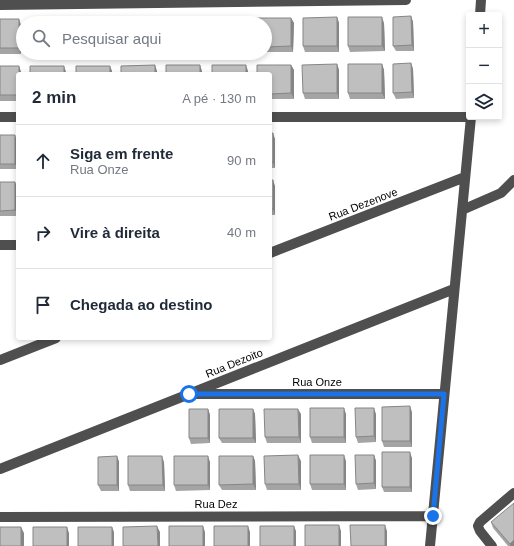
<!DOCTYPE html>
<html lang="pt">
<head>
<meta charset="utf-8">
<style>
  body { margin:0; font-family:Arial,sans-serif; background:#f6f6f7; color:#1f2937 }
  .controls { position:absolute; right:12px; top:12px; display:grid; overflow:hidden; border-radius:4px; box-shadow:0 2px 6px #0003 }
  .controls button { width:36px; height:36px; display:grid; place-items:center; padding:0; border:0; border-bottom:1px solid #e0e1e3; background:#fff; color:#1f2937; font:20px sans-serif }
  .stop { position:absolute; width:12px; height:12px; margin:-9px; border:3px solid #1a73e8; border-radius:50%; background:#fff }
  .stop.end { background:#1a73e8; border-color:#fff; box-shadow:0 1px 4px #0008 }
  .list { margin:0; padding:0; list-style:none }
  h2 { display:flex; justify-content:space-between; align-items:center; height:52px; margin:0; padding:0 16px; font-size:17px }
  h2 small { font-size:13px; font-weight:400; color:#747a83 }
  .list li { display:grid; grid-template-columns:26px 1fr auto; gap:12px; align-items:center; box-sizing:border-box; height:72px; padding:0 16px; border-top:1px solid #e0e1e3 }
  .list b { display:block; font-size:15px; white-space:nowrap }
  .list p { margin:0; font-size:13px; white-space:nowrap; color:#747a83 }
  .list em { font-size:13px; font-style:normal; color:#747a83 }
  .icon { flex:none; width:22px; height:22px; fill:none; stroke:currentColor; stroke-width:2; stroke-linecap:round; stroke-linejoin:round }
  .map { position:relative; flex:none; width:514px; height:546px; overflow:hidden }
  .search { position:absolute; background:#fff; box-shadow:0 2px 6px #0003; left:16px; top:16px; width:256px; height:44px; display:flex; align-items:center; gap:10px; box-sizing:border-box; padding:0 14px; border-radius:22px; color:#747a83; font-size:15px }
  .panel { position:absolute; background:#fff; box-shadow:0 2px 6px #0003; left:16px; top:72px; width:256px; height:268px; border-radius:4px }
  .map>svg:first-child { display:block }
</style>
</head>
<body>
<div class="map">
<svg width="514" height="546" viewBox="0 0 514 546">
  <rect width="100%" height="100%" fill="#fff"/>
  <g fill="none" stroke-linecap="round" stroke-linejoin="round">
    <path stroke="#4f4f4f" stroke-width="10" d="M0 5 406 0
      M480 15 481 0
      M0 117H18
      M270 117H471L430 546
      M462 210 501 193 514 180
      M0 245H18
      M270 253 465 177
      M0 360 56 338
      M194 394H444
      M0 469 454 289
      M0 517 433 516
      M492 546 480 531 478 526 480 522 514 493"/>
  </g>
  <path fill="#a4a4a4" d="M411 16 413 22 414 51H396L393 46Z
    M337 17 339 23V52H305L303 46Z
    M291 18 294 23 293 52H265V23Z
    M0 19 21 25V54H0Z
    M384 23 385 51 350 52 348 46Z
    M32 53H67L32 54Z
    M411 63 413 69 414 98 396 99 393 93Z
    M337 64 339 70V99H305L303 93Z
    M382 64 384 70 385 99H350L348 93Z
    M291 65 294 70V99H270V74Z
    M0 66H19L21 72V74H18V101H0Z
    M270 133 275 139V168H270Z
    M0 135 17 141 18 169H0Z
    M270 180 275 186V215H270Z
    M0 182H15L17 188 18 216H0Z
    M208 409 210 415V443L191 444 189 438Z
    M253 409 255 414 256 443H222L219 438Z
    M412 412V447H384L382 441Z
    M301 414V443H267L265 437Z
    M346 414V443H312L310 437Z
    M376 414V442L358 443 356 437Z
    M374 455 376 461V489L358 490 356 484Z
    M117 456 119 462V491H101L98 485Z
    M253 456 255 461 256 490H222L219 485Z
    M412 458V492H384L382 487Z
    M301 461V490H267L265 484Z
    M346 461V490H312L310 484Z
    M164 462 165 491H130L128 485Z
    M210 462V490L176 491 174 485Z
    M491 522 514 546H508L493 528Z"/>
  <path fill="#868686" d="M411 16 413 22 414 51 412 45Z
    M337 17 339 23V52L337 46Z
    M382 17 384 23 385 51 382 46Z
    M291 18 294 23 293 52 291 46Z
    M19 19 21 25V54L19 48Z
    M411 63 413 69 414 98 412 92Z
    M337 64 339 70V99L337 93Z
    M382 64 384 70 385 99 382 93Z
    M155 65 157 71V74H155Z
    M200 65 202 71V74H200Z
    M246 65 248 71V74H246Z
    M291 65 294 70V99L291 93Z
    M19 66 21 72V74H19Z
    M64 66 66 72V74H64Z
    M110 66 112 71V74H110Z
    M273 133 275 139V168L273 162Z
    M15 135 17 141 18 169 15 164Z
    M273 180 275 186V215L273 209Z
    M15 182 17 188 18 216 15 210Z
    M410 406 412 412V447L410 441Z
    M344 408 346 414V443L344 437Z
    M374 408 376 414V442L374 436Z
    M208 409 210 415V443L208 438Z
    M253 409 255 414 256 443 253 438Z
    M298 409 301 414V443L299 437Z
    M410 452 412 458V492L410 487Z
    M298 455 301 461V490L299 484Z
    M344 455 346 461V490L344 484Z
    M374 455 376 461V489L374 483Z
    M117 456 119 462V491L117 485Z
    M162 456 164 462 165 491 163 485Z
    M208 456 210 462V490L208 485Z
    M253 456 255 461 256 490 253 484Z
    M339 525 341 531V546H339Z
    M385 525 387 531V546H385Z
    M157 526 160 532V546H158Z
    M203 526 205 532V546H203Z
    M248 526 250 532V546H248Z
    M294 526 296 531V546H294Z
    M21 527 24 533V546H21Z
    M67 527 69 533V546H67Z
    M112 527 114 532V546H112Z
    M514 540V546H510V544Z"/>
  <path fill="#bfbfbf" stroke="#868686" d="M411 16 412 45 393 46V17Z
    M337 17V46H303V18Z
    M348 17H382V46H348Z
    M166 18H200V23H166Z
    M212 18H246V23H212Z
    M257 18H291V46L265 47V23H257Z
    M0 19H19V48H0Z
    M30 19H64V23H30Z
    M76 19H110V23H76Z
    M121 19H155V23H121Z
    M411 63 412 92 393 93V64Z
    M337 64V93H303L302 65Z
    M348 64H382V93H348Z
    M155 65V74H121V66Z
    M166 65H200V74H166Z
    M212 65H246V74H212Z
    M257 65H291V93L270 94V74H257Z
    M0 66H19V74H18V95H0Z
    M30 66H64V74H30Z
    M76 66H110V74H76Z
    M270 133H273V162H270Z
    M0 135H15V164H0Z
    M270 180H273V209H270Z
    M0 182H15V210L0 211Z
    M410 406V441H382V407Z
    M310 408H344V437H310Z
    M355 408H374V436L356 437Z
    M189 409H208V438H189Z
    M219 409H253V438H219Z
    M264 409H298L299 437H265Z
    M382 452H410V487H382Z
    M298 455 299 484H265L264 456Z
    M310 455H344V484H310Z
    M355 455H374V483L356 484Z
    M117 456V485H98V457Z
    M128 456H162L163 485H128Z
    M174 456H208V485H174Z
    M219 456H253V484L219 485Z
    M514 503V540L510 544 491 522Z
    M305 525H339V546H305Z
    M350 525H385V546H351Z
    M157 526 158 546H123V527Z
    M169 526H203V546H169Z
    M214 526H248V546H214Z
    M260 526H294V546H260Z
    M0 527H21V546H0Z
    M33 527H67V546H33Z
    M78 527H112V546H78Z"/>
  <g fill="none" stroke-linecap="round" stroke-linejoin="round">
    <path stroke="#1a73e8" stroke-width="5" d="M189 394H444L433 516"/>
  </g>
  <g text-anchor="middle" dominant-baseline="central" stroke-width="3" stroke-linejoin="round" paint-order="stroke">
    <g font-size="11" fill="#000" stroke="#fff">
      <text transform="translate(363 204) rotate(-21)">Rua Dezenove</text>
      <text transform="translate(234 363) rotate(-22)">Rua Dezoito</text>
      <text x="317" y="382">Rua Onze</text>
      <text x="216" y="504">Rua Dez</text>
    </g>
  </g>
</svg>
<div class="controls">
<button>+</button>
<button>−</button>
<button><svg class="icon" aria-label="layers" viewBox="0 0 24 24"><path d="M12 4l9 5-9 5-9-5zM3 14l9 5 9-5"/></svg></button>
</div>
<div class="stop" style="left:189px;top:394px"></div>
<div class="stop end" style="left:433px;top:516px"></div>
<div class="search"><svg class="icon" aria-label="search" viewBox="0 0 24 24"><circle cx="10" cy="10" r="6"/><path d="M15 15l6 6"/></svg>Pesquisar aqui</div>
<section class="panel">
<h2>2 min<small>A pé · 130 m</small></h2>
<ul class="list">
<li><svg class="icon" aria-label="ahead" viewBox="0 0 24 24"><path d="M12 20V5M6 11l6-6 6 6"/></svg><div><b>Siga em frente</b><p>Rua Onze</p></div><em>90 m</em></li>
<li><svg class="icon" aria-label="right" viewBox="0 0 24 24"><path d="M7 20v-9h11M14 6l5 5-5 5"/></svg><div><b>Vire à direita</b></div><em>40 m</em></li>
<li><svg class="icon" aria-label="arrive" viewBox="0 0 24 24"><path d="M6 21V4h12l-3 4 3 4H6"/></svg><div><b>Chegada ao destino</b></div></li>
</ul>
</section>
</div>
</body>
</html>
